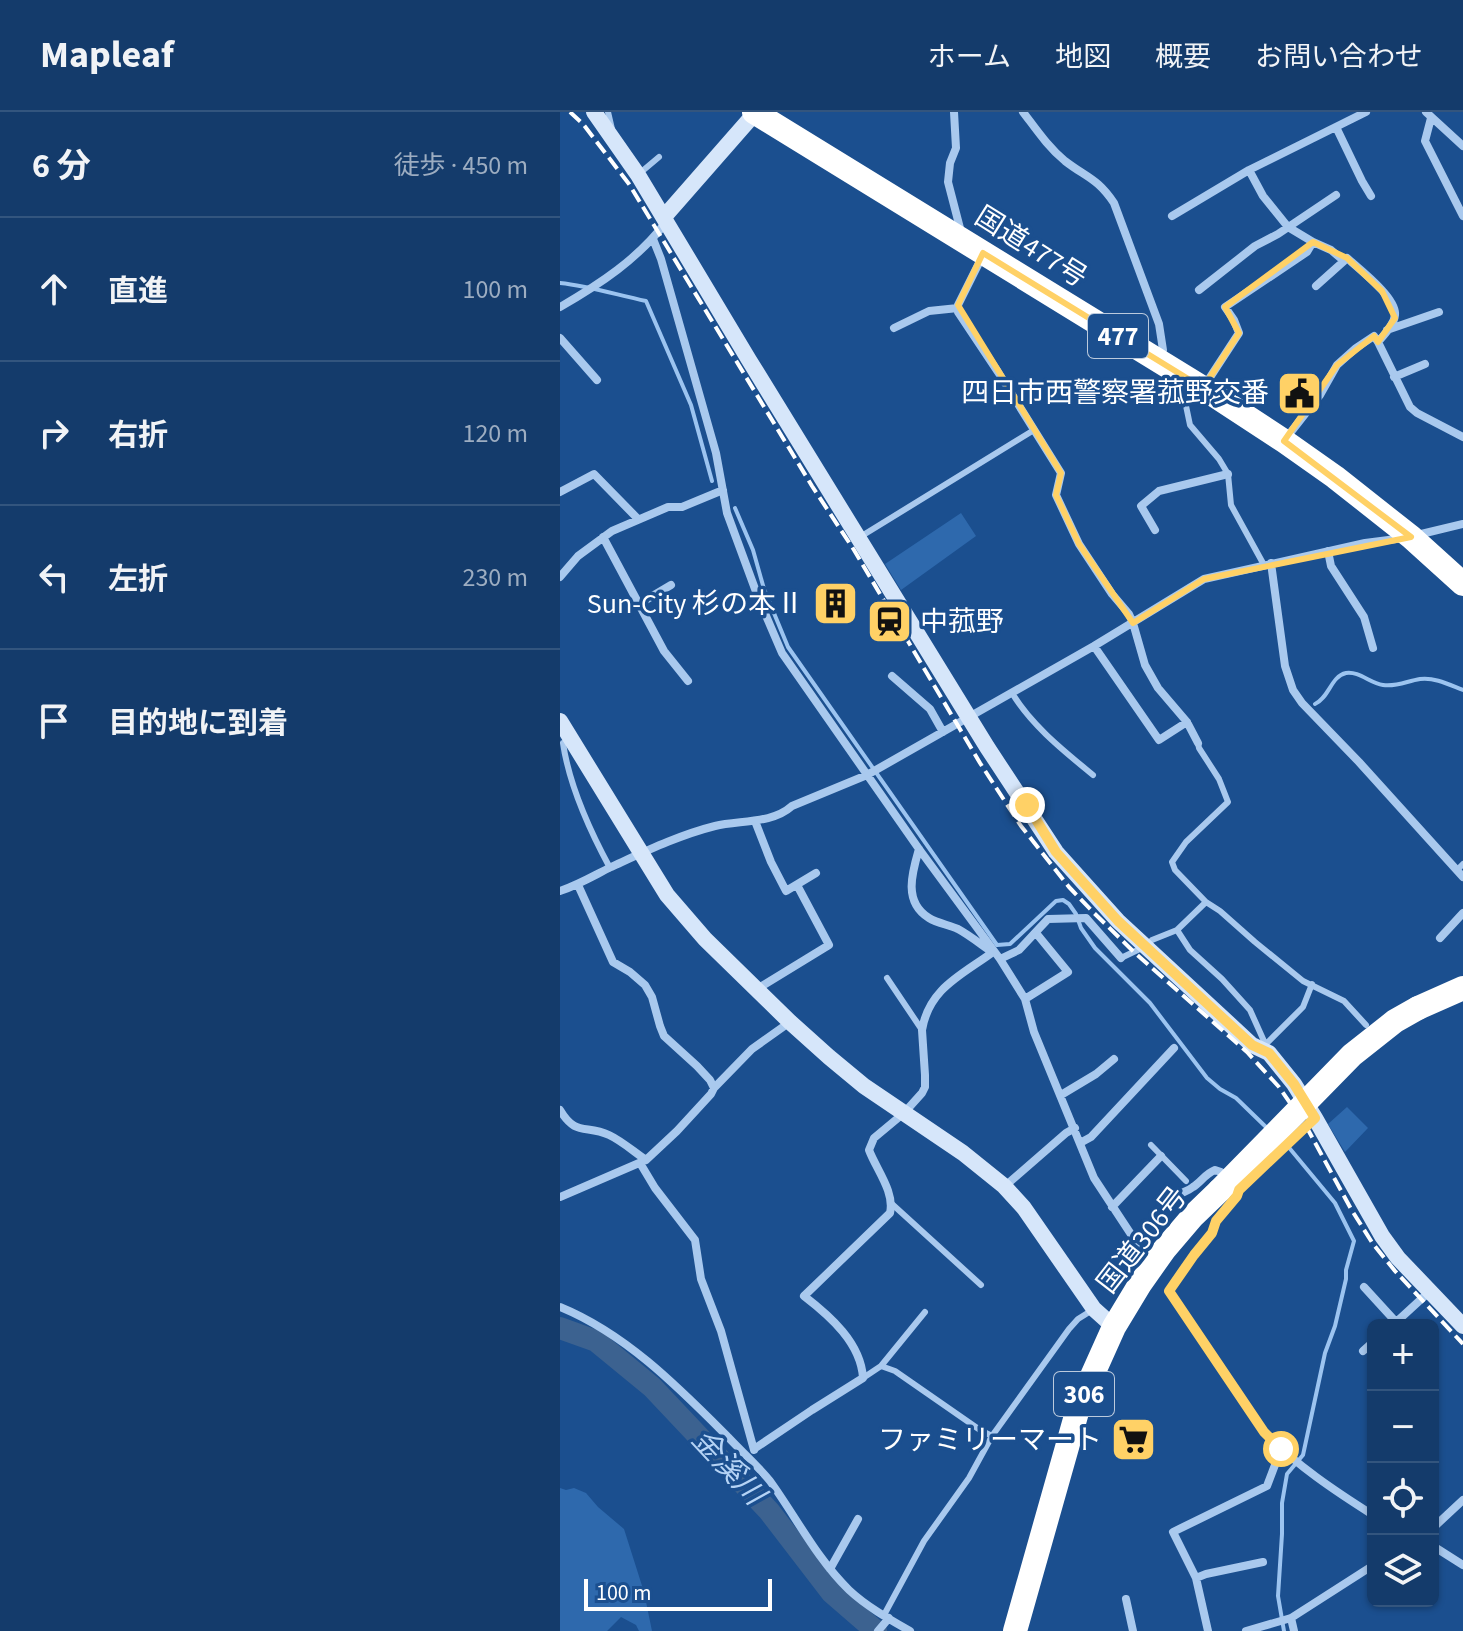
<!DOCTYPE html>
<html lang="ja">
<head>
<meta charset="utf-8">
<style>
  body { margin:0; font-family:"Source Sans 3","Noto Sans JP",sans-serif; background:#214673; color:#f1f3f6 }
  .controls { position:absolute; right:24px; bottom:24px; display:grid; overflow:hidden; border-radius:12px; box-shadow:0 2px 6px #0004 }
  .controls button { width:72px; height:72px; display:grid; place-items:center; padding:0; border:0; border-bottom:2px solid #33557e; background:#143b6b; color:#f1f3f6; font:40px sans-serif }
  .scale { position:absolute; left:24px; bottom:20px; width:188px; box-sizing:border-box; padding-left:8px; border:4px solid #fff; border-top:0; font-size:22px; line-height:28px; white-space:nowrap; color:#fff; -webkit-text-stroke:6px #1b4f8f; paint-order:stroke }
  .stop { position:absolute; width:24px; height:24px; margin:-18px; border:6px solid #ffd166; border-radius:50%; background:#fff }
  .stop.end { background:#ffd166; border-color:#fff; box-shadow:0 2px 8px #0008 }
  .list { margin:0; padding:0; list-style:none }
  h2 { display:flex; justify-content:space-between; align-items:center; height:104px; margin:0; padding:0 32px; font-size:34px }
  h2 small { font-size:26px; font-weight:400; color:#9dadc1 }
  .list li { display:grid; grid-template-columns:52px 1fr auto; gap:24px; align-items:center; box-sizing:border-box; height:144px; padding:0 32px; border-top:2px solid #33557e }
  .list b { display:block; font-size:30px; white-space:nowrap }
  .list em { font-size:26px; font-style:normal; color:#9dadc1 }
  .icon { flex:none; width:44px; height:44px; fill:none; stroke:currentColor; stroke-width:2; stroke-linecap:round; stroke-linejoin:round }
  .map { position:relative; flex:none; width:903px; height:1519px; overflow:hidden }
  header { display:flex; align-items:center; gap:48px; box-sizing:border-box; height:112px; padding:0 40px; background:#143b6b; border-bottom:2px solid #33557e }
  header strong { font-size:38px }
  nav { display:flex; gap:44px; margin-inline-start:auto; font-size:28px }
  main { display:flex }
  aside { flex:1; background:#143b6b }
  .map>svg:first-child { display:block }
</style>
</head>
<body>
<header>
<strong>Mapleaf</strong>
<nav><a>ホーム</a><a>地図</a><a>概要</a><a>お問い合わせ</a></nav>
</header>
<main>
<aside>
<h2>6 分<small>徒歩 · 450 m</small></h2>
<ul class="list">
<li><svg class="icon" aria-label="ahead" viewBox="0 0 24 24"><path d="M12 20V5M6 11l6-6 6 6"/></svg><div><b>直進</b></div><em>100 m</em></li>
<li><svg class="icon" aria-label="right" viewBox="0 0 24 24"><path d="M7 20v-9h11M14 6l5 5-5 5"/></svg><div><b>右折</b></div><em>120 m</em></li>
<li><svg class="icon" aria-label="left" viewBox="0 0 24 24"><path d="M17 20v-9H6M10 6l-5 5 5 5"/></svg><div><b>左折</b></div><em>230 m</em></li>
<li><svg class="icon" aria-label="arrive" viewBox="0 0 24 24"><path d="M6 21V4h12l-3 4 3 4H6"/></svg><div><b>目的地に到着</b></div></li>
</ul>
</aside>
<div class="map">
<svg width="903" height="1519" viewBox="0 0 903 1519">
  <rect width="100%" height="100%" fill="#1b4f8f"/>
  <path fill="#2e69ad" d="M401 401 416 424 341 478 325 452Z
    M787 995 808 1016 785 1040 768 1012Z
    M0 1376 6 1378 14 1376 26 1381 38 1395 64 1417 84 1480 92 1519H79L76 1513 61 1505 47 1519H0Z"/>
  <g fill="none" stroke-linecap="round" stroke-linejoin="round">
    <path stroke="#9cc4f0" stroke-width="4" d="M0 171C29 174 57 183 86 189L131 293 152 369
      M175 396 193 438 204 477 228 535 437 833 450 832 496 789 503 788 509 792 516 802 521 816 535 836 590 891 647 966 660 977 676 986 707 1016
      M755 592C769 586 771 564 786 561 799 559 810 571 823 573 837 575 847 569 860 567 875 565 890 573 903 578
      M724 1519 718 1484 722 1422V1391L727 1362 743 1343 765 1241 775 1214 786 1167V1158L794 1129 775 1091 726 1032"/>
    <path stroke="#3c6290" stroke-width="22" d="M0 1216 36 1229 92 1275 209 1399 272 1481 316 1519"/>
    <path stroke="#a9c9ee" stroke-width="6" d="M48 0 52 17
      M80 61 99 45
      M626 274 625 289 630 313 659 347 668 362 671 393 704 453
      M300 425 474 318
      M452 581C472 614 504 639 533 663
      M3 631C9 672 30 719 50 756
      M638 631 639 636 659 667 668 690 626 730 612 750 615 758 646 790
      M897 758 903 752
      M617 818 630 838 662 867 690 898 708 938
      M561 846 586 834 592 828 617 818 646 790 660 799 695 830 743 869 784 889 806 913
      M327 866 362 918
      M706 932 743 895 752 872
      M591 1033 626 1069
      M332 1092 421 1173
      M321 1254 335 1259 420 1318 432 1324
      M303 1266 321 1254 365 1200
      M324 1503 364 1429 409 1366 432 1324 509 1217 518 1207 534 1197"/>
    <path stroke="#a9c9ee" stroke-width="8" d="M394 0 396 36 390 51 388 70 401 120
      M463 0C476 17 488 35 505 49 527 66 537 66 554 91L599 212 603 238 600 244
      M866 0 903 34
      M871 6 865 29 903 104
      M776 15 802 69 811 84
      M689 58 703 84 728 115 753 130
      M612 104 689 58 806 0
      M93 127 101 147 156 341 167 401 198 485 222 541 359 737 440 847 465 887 474 920 534 1066 582 1139
      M422 145 398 193V200L438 260 501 361 496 383 519 432 552 482 569 502 573 511 585 553 598 576 627 610 638 631
      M756 174 784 149
      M639 178 695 134 718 122 776 83
      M0 195C40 172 78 147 106 110
      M334 216 369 199 398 196
      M827 218 879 200
      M0 226 37 268
      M818 230 850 295 857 301 903 325
      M834 265 865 252
      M645 273 679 221 674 208 665 195 747 140 753 130 771 138 784 149 787 146C799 157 837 186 835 203 834 213 824 223 818 230L814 224 796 236 777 253 760 283 727 325
      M0 380 34 362 78 407
      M595 418 581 394 599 379 668 362
      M857 423 903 412
      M43 425 104 539 128 569
      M768 439 771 454 804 505 813 536
      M711 451 725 554 733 578 742 591 799 650 903 765
      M0 465 18 444 52 419 108 395H122L163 378
      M79 492 111 473
      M534 534 599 628 627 610
      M332 564 370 597 383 620
      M195 709 211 750 226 779 256 761
      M359 737C352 761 343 790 369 806 377 811 389 813 398 817 409 823 419 831 429 838
      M0 779C18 773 33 764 51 755 84 740 119 723 155 714 180 708 212 712 232 694L307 663 534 534 644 467 805 431 844 426
      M880 826 903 801
      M440 847 459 838 488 807 526 806 561 846
      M197 877 269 833 237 773
      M465 887 508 860 476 821
      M154 976 192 937 230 910
      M501 983 536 962 554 947
      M0 998C16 1025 26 1012 49 1023 62 1029 74 1040 86 1048
      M520 1031 531 1025 614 936
      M80 1051 95 1076 135 1128 141 1167 161 1219 194 1338
      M445 1074 506 1021 515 1016
      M679 1078 755 1006
      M0 1085 86 1048 117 1019 151 982 154 976 150 968 137 954 104 924 100 914 92 885 85 873 70 860 53 850 18 773
      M552 1095 601 1044
      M576 1130 615 1085C621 1080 627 1080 633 1075 641 1070 645 1062 655 1058L661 1060 679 1078 677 1084 656 1109 652 1121 634 1143 609 1179 704 1320C736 1353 775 1379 813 1403
      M804 1175 836 1210
      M0 1195C66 1222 118 1275 168 1325 182 1340 197 1353 210 1369 236 1405 257 1447 289 1478 306 1494 329 1507 350 1519
      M833 1213 869 1180
      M803 1239 813 1230
      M194 1337 252 1298 303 1266C301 1231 270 1204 244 1184L330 1101C335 1080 316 1057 309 1038L314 1026 344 1001 362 981 365 975V963L362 918C369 876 402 863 433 840
      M873 1416 903 1388
      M873 1434 903 1453
      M270 1457 298 1407
      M636 1466 646 1462 703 1450
      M566 1487 573 1519
      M731 1506 734 1519
      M318 1519 329 1506
      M648 1519 636 1466 613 1420 707 1374 721 1337
      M686 1519 731 1506 809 1456 813 1458"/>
    <path stroke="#d6e6fa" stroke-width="16" d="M34 0 78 63 189 248 427 635 496 740 558 809 692 933 709 941 734 972 755 1006 822 1124 838 1146 903 1214
      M104 105 196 0
      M0 609 107 783 145 827 230 910 269 945 304 974 403 1041 444 1074 464 1096 534 1197 554 1215"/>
    <path stroke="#fff" stroke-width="24" d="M194 0 643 276 724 329 775 365 851 425 903 472
      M858 896 903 876
      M455 1519 519 1293 554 1215 580 1172 604 1138 633 1104 660 1078"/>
    <path stroke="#fff" stroke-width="4" stroke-dasharray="14 6" stroke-linecap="butt" d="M10 0 23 12 69 72 252 374 294 438 420 651 461 714 509 775 532 799 575 841 687 940 719 975 746 1014 791 1097 813 1132 835 1159 903 1232"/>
    <path stroke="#fff" stroke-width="24" d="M660 1078 792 943 835 909 858 896"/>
  </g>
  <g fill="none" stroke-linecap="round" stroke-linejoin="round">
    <path stroke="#ffd166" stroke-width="10" d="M467 693 496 740 558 809 692 933 709 941 734 972 755 1006 679 1078 677 1084 656 1109 652 1121 634 1143 609 1179 704 1320 721 1337"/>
  </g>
  <path fill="none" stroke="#ffd166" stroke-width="6" stroke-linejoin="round" d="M753 130 787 146 822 179 835 206 818 230 814 224 777 253 724 329 851 425 644 467 573 511 519 432 496 383 501 361 398 193 423 141 643 276 679 221 665 195Z"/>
  <defs>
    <symbol id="civic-square" viewBox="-11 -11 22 22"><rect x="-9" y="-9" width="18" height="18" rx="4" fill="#ffd166" stroke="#1b4f8f"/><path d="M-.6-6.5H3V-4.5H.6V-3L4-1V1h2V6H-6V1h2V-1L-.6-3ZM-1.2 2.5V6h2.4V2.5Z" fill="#111"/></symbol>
    <symbol id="building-square" viewBox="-11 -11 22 22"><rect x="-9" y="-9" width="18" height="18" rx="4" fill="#ffd166" stroke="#1b4f8f"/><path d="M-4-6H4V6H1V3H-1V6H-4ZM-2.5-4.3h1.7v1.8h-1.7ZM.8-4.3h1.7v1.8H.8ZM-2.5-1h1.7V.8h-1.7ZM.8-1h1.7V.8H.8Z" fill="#111"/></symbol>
    <symbol id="station-square" viewBox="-11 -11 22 22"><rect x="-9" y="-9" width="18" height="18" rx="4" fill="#ffd166" stroke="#1b4f8f"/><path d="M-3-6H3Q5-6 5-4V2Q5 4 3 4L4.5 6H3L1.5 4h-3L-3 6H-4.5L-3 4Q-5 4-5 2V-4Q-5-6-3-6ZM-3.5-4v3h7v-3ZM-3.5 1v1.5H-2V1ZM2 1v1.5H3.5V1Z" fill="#111"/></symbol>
    <symbol id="supermarket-square" viewBox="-11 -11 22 22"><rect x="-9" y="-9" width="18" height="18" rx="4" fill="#ffd166" stroke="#1b4f8f"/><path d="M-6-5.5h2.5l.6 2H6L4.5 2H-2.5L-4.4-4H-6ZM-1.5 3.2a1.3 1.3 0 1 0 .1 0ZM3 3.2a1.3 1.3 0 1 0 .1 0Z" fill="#111"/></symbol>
  </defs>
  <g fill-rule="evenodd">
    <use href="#civic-square" x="714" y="256" width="51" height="51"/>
    <use href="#building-square" x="250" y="466" width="51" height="51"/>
    <use href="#station-square" x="304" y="484" width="51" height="51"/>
    <use href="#supermarket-square" x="548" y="1302" width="51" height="51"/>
  </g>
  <g text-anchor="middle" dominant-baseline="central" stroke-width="7" stroke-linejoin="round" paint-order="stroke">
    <g fill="#1b4f8f" stroke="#bbcadd" stroke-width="2">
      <rect x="528" y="202" width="60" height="44" rx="6"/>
      <rect x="494" y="1260" width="60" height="44" rx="6"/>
    </g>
    <g font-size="26" font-weight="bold" fill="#fff">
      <text x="558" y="224">477</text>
      <text x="524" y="1282">306</text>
    </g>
    <g font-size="28" fill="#fff" stroke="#1b4f8f">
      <text transform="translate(471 135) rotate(32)">国道477号</text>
      <text transform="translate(582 1128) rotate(-52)">国道306号</text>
    </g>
    <g font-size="28" fill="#fff" stroke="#1b4f8f" text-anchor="end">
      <text x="709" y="281">四日市西警察署菰野交番</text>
      <text x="244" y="492">Sun-City 杉の本Ⅱ</text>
      <text x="360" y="510" text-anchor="start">中菰野</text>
      <text x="542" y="1328">ファミリーマート</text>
    </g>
    <g font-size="30" font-style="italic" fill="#b5d3f5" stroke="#1b4f8f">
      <text transform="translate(168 1355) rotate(47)">金溪川</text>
    </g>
  </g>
</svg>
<div class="controls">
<button>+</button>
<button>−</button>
<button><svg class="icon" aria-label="locate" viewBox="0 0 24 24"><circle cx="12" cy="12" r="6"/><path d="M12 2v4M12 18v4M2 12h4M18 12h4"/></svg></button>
<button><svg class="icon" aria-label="layers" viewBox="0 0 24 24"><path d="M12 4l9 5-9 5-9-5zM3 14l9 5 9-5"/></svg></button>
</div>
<div class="scale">100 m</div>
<div class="stop" style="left:721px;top:1337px"></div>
<div class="stop end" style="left:467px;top:693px"></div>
</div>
</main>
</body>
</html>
